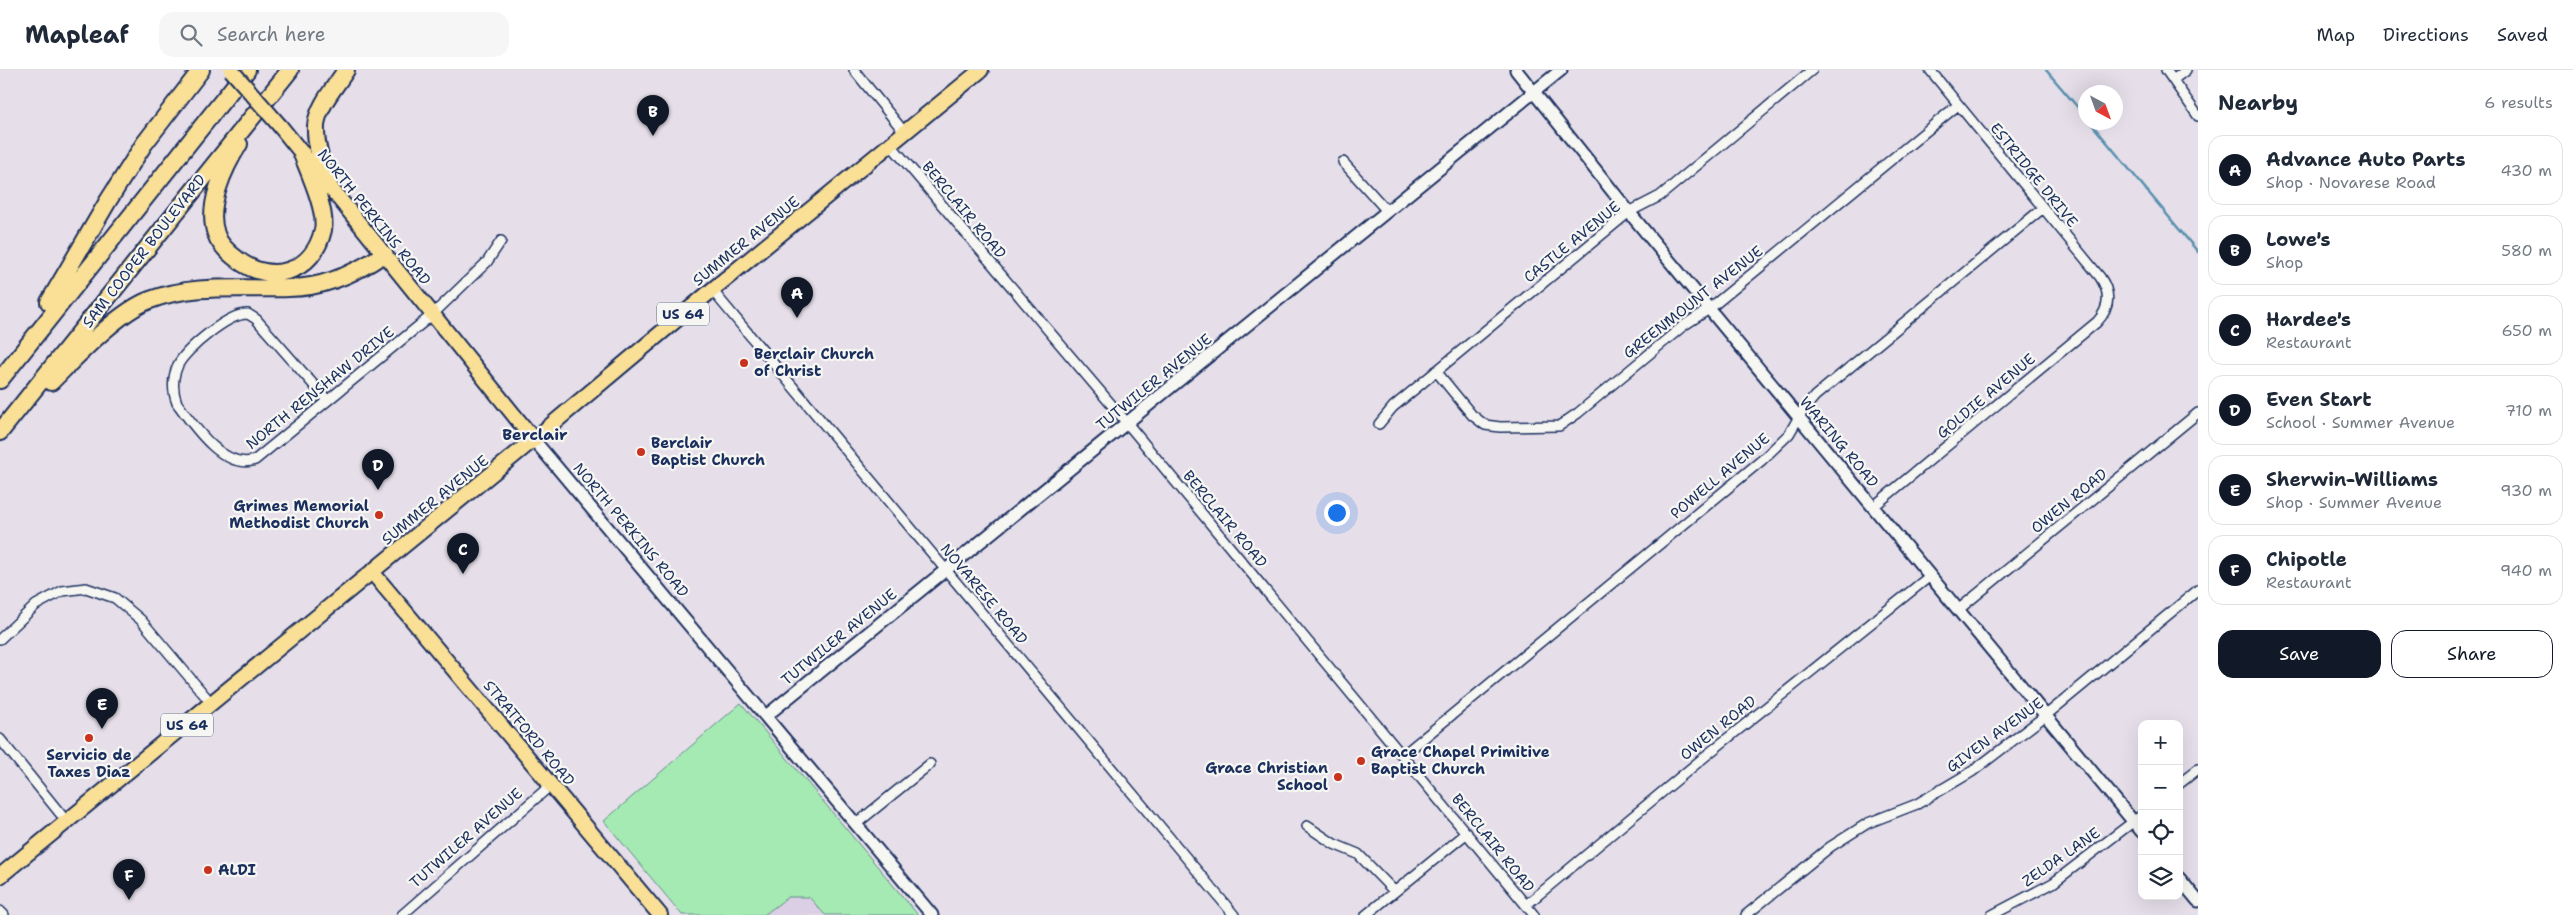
<!DOCTYPE html>
<html lang="en">
<head>
<meta charset="utf-8">
<style>
  body { margin:0; font-family:"Shantell Sans",sans-serif; background:#f6f6f7; color:#1f2937 }
  .controls { position:absolute; right:15px; bottom:15px; display:grid; overflow:hidden; border-radius:10px; box-shadow:0 5px 20px #0002 }
  .controls button { width:45px; height:45px; display:grid; place-items:center; padding:0; border:0; border-bottom:1px solid #e0e1e3; background:#fff; color:#1f2937; font:25px sans-serif }
  .compass { position:absolute; left:2078px; top:15px; width:45px; height:45px; border-radius:50%; background:#fff; box-shadow:0 5px 20px #0002; rotate:139deg }
  .you { position:absolute; left:1336px; top:442px; width:18px; height:18px; margin:-12px; border:4px solid #fff; border-radius:50%; background:#1a73e8; box-shadow:0 0 0 8px #1a73e833 }
  .badge { display:grid; place-items:center; width:32px; height:32px; border-radius:50%; background:#111827; color:#fff; font-size:16px; font-weight:700 }
  .pin { position:absolute; translate:-50% -41px; filter:drop-shadow(0 1px 2px #0008) }
  .pin::after { content:''; position:absolute; top:26px; width:18px; height:15px; background:inherit; clip-path:polygon(0 0,100% 0,50% 100%) }
  .list { margin:0; padding:0; list-style:none }
  h2 { display:flex; justify-content:space-between; align-items:center; height:65px; margin:0; padding:0 20px; font-size:21px }
  h2 small { font-size:16px; font-weight:400; color:#747a83 }
  .list li { display:grid; grid-template-columns:32px 1fr auto; gap:15px; align-items:center; box-sizing:border-box; height:70px; margin:0 10px 10px; padding:0 10px; border:1px solid #e0e1e3; border-radius:15px }
  .list b { display:block; font-size:19px; white-space:nowrap }
  .list p { margin:0; font-size:16px; white-space:nowrap; color:#747a83 }
  .list em { font-size:16px; font-style:normal; color:#747a83 }
  .actions { display:flex; gap:10px; padding:15px 20px }
  .actions a { flex:1; padding:11px 0; border:1px solid #111827; border-radius:15px; text-align:center; font-size:18px; color:#111827 }
  .actions .main { background:#111827; color:#fff }
  .icon { flex:none; width:28px; height:28px; fill:none; stroke:currentColor; stroke-width:2; stroke-linecap:round; stroke-linejoin:round }
  .map { position:relative; flex:none; width:2198px; height:845px; overflow:hidden }
  header { display:flex; align-items:center; gap:30px; box-sizing:border-box; height:70px; padding:0 25px; background:#fff; border-bottom:1px solid #e0e1e3 }
  header strong { font-size:24px }
  nav { display:flex; gap:28px; margin-inline-start:auto; font-size:18px }
  .search { width:350px; height:45px; background:#f6f6f7; display:flex; align-items:center; gap:12px; box-sizing:border-box; padding:0 18px; border-radius:15px; color:#747a83; font-size:19px }
  main { display:flex }
  aside { flex:1; background:#fff }
  .map>svg:first-child { display:block }
</style>
</head>
<body>
<header>
<strong>Mapleaf</strong>
<div class="search"><svg class="icon" aria-label="search" viewBox="0 0 24 24"><circle cx="10" cy="10" r="6"/><path d="M15 15l6 6"/></svg>Search here</div>
<nav><a>Map</a><a>Directions</a><a>Saved</a></nav>
</header>
<main>
<div class="map">
<svg width="2198" height="845" viewBox="0 0 2198 845">
  <rect width="100%" height="100%" fill="#e6dfea"/>
  <filter id="ink" filterUnits="userSpaceOnUse"><feTurbulence type="fractalNoise" baseFrequency=".02" numOctaves="2"/><feDisplacementMap in="SourceGraphic" scale="10" xChannelSelector="R" yChannelSelector="G"/><feConvolveMatrix kernelMatrix="1 2 1 2 8 2 1 2 1" color-interpolation-filters="sRGB"/></filter>
  <g filter="url(#ink)">
    <path fill="#dacfe5" d="M788 827H809L824 845H764Z"/>
    <path fill="#a5e9b3" stroke="#608c88" d="M741 633 918 845H825L809 827H788L764 845H682L604 751Z"/>
    <g fill="none" stroke-linecap="round" stroke-linejoin="round">
      <path stroke="#5990ad" stroke-width="2.5" d="M2046 0 2086 47
        M2090 52 2198 182"/>
      <defs>
        <path id="minor" d="M854 0 905 63
          M2166 0 2198 46
          M2173 10 2186 0
          M891 75 1127 353 1534 845
          M1343 92 1387 141
          M712 220 1234 845
          M1436 301 1472 345 1485 355 1500 357 1559 356 1578 343 1683 256 1709 239 1958 35
          M327 330 256 249 248 244C229 243 186 279 178 295 172 308 172 320 177 333 193 355 224 401 255 390L432 245 487 192 501 171
          M1379 354 1393 337 1629 142 1660 126 1812 0
          M1873 437 2097 252C2110 238 2111 223 2100 207L1930 0
          M1958 540 2198 343
          M0 569 36 535 62 521 86 518 115 528 141 550 212 634
          M0 669 67 752
          M1403 685 1762 390 1789 364 1803 340 1815 326 2043 138
          M2179 714 2198 699
          M856 754 930 694
          M1307 756 1334 774 1358 784 1394 821
          M1526 835 1708 684 1930 506
          M0 841 4 845
          M402 845 551 715
          M1366 845 1467 763
          M1746 845 1830 777 1868 753 1917 734 1973 701 2045 646 2198 520
          M1992 845 2053 813 2142 745"/>
        <path id="tertiary" d="M1516 0 1629 142 2142 762
          M534 370 932 845
          M766 646 1561 0
          M2179 808 2198 831"/>
        <path id="primary" d="M280 56 309 92
          M325 111 534 370
          M372 502 660 845
          M0 806 544 361 712 220 981 0"/>
        <path id="motorway" d="M239 74C224 98 206 136 216 164 219 174 230 184 238 190 271 215 313 203 323 160 327 141 309 102 302 84
          M330 118C324 99 315 77 316 56 317 37 336 16 346 0
          M49 232 108 131 144 74 201 0
          M0 310 247 0
          M51 312C75 288 119 241 150 230 195 213 241 220 289 218 323 218 356 203 384 184
          M0 362 290 0"/>
      </defs>
      <use href="#minor" stroke="#1b2f5e" stroke-width="12"/>
      <use href="#tertiary" stroke="#1b2f5e" stroke-width="15"/>
      <use href="#primary" stroke="#1b2f5e" stroke-width="18"/>
      <use href="#motorway" stroke="#1b2f5e" stroke-width="20"/>
      <use href="#minor" stroke="#f6f6f2" stroke-width="9"/>
      <use href="#tertiary" stroke="#f6f6f2" stroke-width="11"/>
      <use href="#primary" stroke="#fadf96" stroke-width="14"/>
      <use href="#motorway" stroke="#fadf96" stroke-width="16"/>
      <defs>
        <path id="primary-bridge" d="M231 0 280 56"/>
      </defs>
      <use href="#primary-bridge" stroke="#1b2f5e" stroke-width="18" stroke-linecap="butt"/>
      <use href="#primary-bridge" stroke="#fadf96" stroke-width="14"/>
    </g>
  </g>
  <g fill="#c8321e" stroke="#f6f6f2" stroke-width="2">
    <circle cx="744" cy="293" r="5"/>
    <circle cx="641" cy="382" r="5"/>
    <circle cx="379" cy="445" r="5"/>
    <circle cx="89" cy="668" r="5"/>
    <circle cx="1361" cy="691" r="5"/>
    <circle cx="1338" cy="707" r="5"/>
    <circle cx="208" cy="800" r="5"/>
  </g>
  <g text-anchor="middle" dominant-baseline="central" stroke-width="4.5" stroke-linejoin="round" paint-order="stroke">
    <g fill="#f6f6f2" stroke="#5d6b8a" stroke-width="1">
      <rect x="657" y="232.5" width="52" height="23" rx="4"/>
      <rect x="161" y="643.5" width="52" height="23" rx="4"/>
    </g>
    <g font-size="14" font-weight="bold" fill="#1b2f5e">
      <text x="683" y="244">US 64</text>
      <text x="187" y="655">US 64</text>
    </g>
    <g font-size="15" fill="#1b2f5e" stroke="#f6f6f2">
      <text transform="translate(2034 105) rotate(51)">ESTRIDGE DRIVE</text>
      <text transform="translate(964 140) rotate(50)">BERCLAIR ROAD</text>
      <text transform="translate(374 147) rotate(51)">NORTH PERKINS ROAD</text>
      <text transform="translate(746 171) rotate(-39)">SUMMER AVENUE</text>
      <text transform="translate(1572 172) rotate(-39)">CASTLE AVENUE</text>
      <text transform="translate(144 181) rotate(-52)">SAM COOPER BOULEVARD</text>
      <text transform="translate(1693 232) rotate(-38)">GREENMOUNT AVENUE</text>
      <text transform="translate(1154 312) rotate(-39)">TUTWILER AVENUE</text>
      <text transform="translate(320 318) rotate(-39)">NORTH RENSHAW DRIVE</text>
      <text transform="translate(1986 326) rotate(-40)">GOLDIE AVENUE</text>
      <text transform="translate(1839 372) rotate(50)">WARING ROAD</text>
      <text transform="translate(1720 406) rotate(-40)">POWELL AVENUE</text>
      <text transform="translate(435 430) rotate(-39)">SUMMER AVENUE</text>
      <text transform="translate(2069 431) rotate(-39)">OWEN ROAD</text>
      <text transform="translate(1225 449) rotate(50)">BERCLAIR ROAD</text>
      <text transform="translate(631 460) rotate(50)">NORTH PERKINS ROAD</text>
      <text transform="translate(984 524) rotate(50)">NOVARESE ROAD</text>
      <text transform="translate(839 567) rotate(-39)">TUTWILER AVENUE</text>
      <text transform="translate(1718 658) rotate(-39)">OWEN ROAD</text>
      <text transform="translate(529 663) rotate(50)">STRATFORD ROAD</text>
      <text transform="translate(1995 665) rotate(-36)">GIVEN AVENUE</text>
      <text transform="translate(466 768) rotate(-41)">TUTWILER AVENUE</text>
      <text transform="translate(1493 773) rotate(51)">BERCLAIR ROAD</text>
      <text transform="translate(2061 787) rotate(-35)">ZELDA LANE</text>
    </g>
    <g font-size="15" font-weight="bold" fill="#1b2f5e" stroke="#f6f6f2" text-anchor="start">
      <text x="754" y="284">Berclair Church<tspan x="754" dy="17">of Christ</tspan></text>
      <text x="651" y="373">Berclair<tspan x="651" dy="17">Baptist Church</tspan></text>
      <text x="369" y="436" text-anchor="end">Grimes Memorial<tspan x="369" dy="17">Methodist Church</tspan></text>
      <text x="1371" y="682">Grace Chapel Primitive<tspan x="1371" dy="17">Baptist Church</tspan></text>
      <text x="89" y="685" text-anchor="middle">Servicio de<tspan x="89" dy="17">Taxes Diaz</tspan></text>
      <text x="1328" y="698" text-anchor="end">Grace Christian<tspan x="1328" dy="17">School</tspan></text>
      <text x="218" y="800">ALDI</text>
    </g>
    <g font-size="16" font-weight="bold" fill="#1b2f5e" stroke="#f6f6f2">
      <text x="535" y="364">Berclair</text>
    </g>
  </g>
</svg>
<div class="controls">
<button>+</button>
<button>−</button>
<button><svg class="icon" aria-label="locate" viewBox="0 0 24 24"><circle cx="12" cy="12" r="6"/><path d="M12 2v4M12 18v4M2 12h4M18 12h4"/></svg></button>
<button><svg class="icon" aria-label="layers" viewBox="0 0 24 24"><path d="M12 4l9 5-9 5-9-5zM3 14l9 5 9-5"/></svg></button>
</div>
<svg class="compass" viewBox="-18 -18 36 36"><path d="M0-13l5 13h-10z" fill="#e53935"/><path d="M0 13l5-13h-10z" fill="#747a83"/></svg>
<div class="you"></div>
<div class="pin badge" style="left:797px;top:248px">A</div>
<div class="pin badge" style="left:653px;top:66px">B</div>
<div class="pin badge" style="left:463px;top:504px">C</div>
<div class="pin badge" style="left:378px;top:420px">D</div>
<div class="pin badge" style="left:102px;top:659px">E</div>
<div class="pin badge" style="left:129px;top:830px">F</div>
</div>
<aside>
<h2>Nearby<small>6 results</small></h2>
<ul class="list">
<li><span class="badge">A</span><div><b>Advance Auto Parts</b><p>Shop · Novarese Road</p></div><em>430 m</em></li>
<li><span class="badge">B</span><div><b>Lowe's</b><p>Shop</p></div><em>580 m</em></li>
<li><span class="badge">C</span><div><b>Hardee's</b><p>Restaurant</p></div><em>650 m</em></li>
<li><span class="badge">D</span><div><b>Even Start</b><p>School · Summer Avenue</p></div><em>710 m</em></li>
<li><span class="badge">E</span><div><b>Sherwin-Williams</b><p>Shop · Summer Avenue</p></div><em>930 m</em></li>
<li><span class="badge">F</span><div><b>Chipotle</b><p>Restaurant</p></div><em>940 m</em></li>
</ul>
<div class="actions"><a class="main">Save</a><a>Share</a></div>
</aside>
</main>
</body>
</html>
